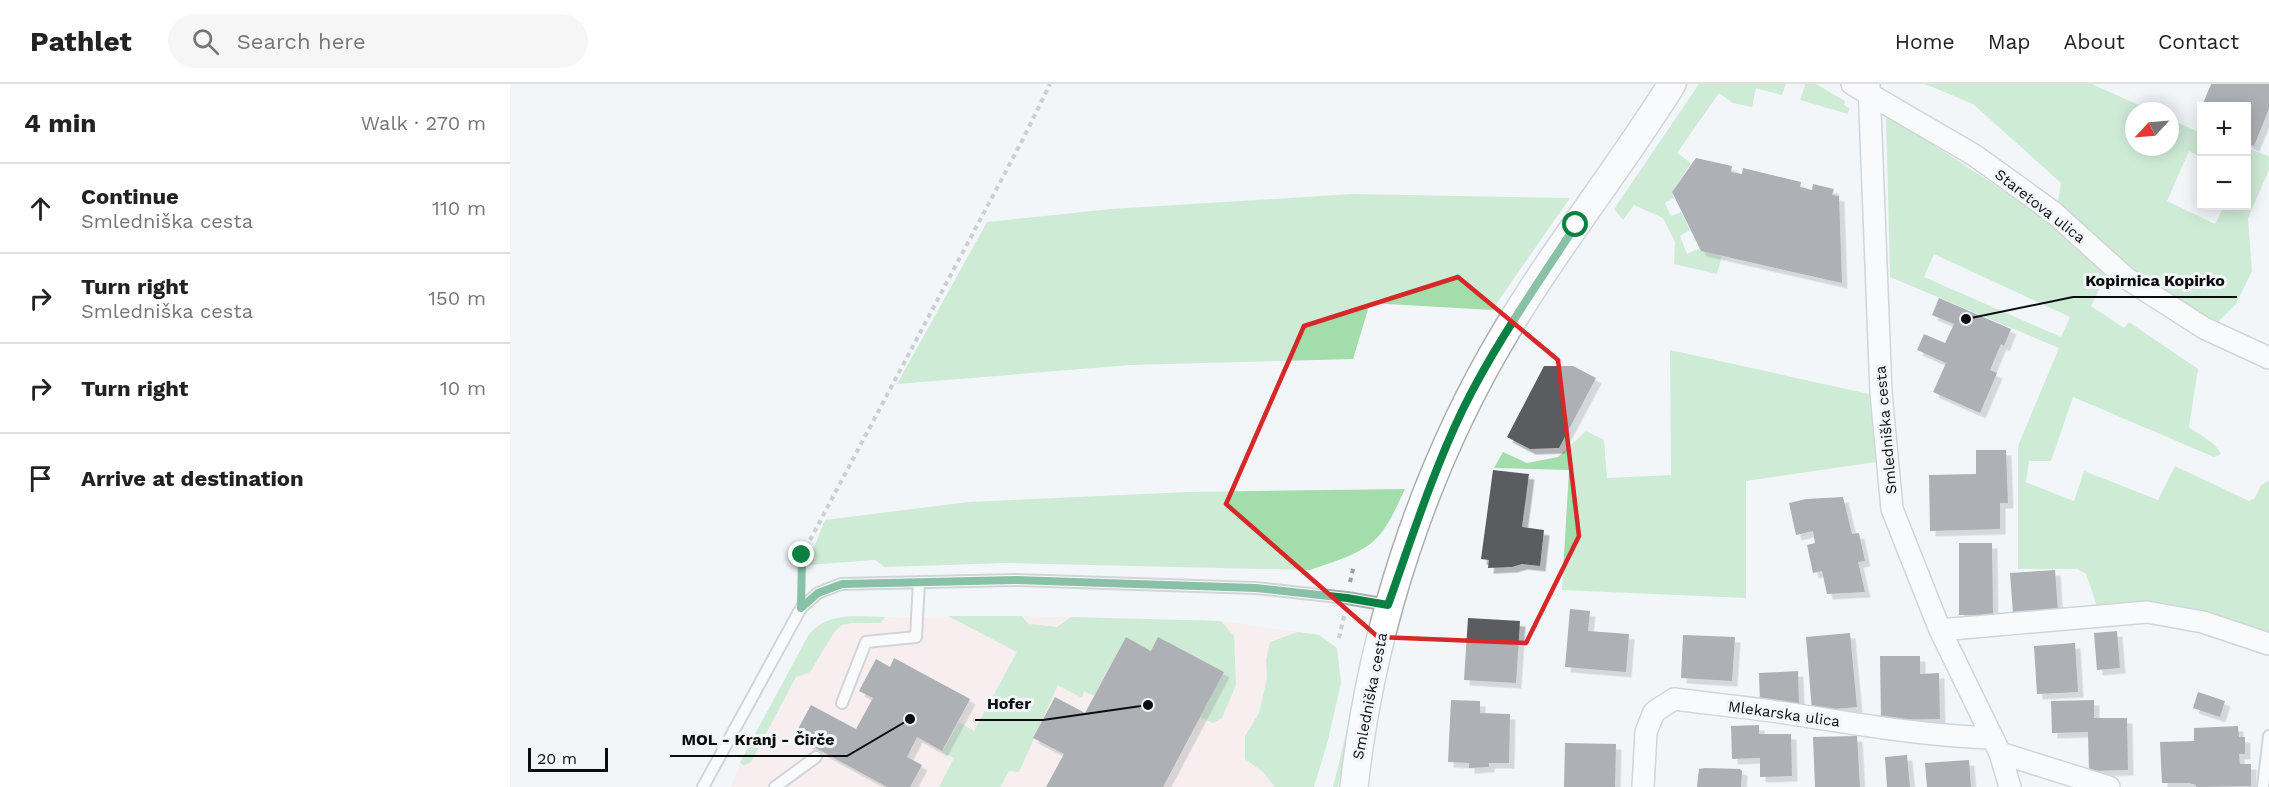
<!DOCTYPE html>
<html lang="en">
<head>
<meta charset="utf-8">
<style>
  body { margin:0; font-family:"Work Sans",sans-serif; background:#f6f6f6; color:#222 }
  .controls { position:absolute; right:18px; top:18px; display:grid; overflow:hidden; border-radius:0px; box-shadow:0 3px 15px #0003 }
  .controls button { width:54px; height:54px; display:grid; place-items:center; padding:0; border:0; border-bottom:2px solid #e0e0e0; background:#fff; color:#222; font:30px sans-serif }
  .compass { position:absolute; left:1615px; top:18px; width:54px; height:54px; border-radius:50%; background:#fff; box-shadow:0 3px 15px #0003; rotate:244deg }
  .scale { position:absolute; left:18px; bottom:15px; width:80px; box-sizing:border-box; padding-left:6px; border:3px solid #0b0c0d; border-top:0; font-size:16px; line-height:21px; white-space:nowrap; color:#0b0c0d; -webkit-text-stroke:4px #f3f6f9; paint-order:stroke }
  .stop { position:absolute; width:18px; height:18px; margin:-14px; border:4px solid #0b8043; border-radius:50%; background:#fff }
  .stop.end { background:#0b8043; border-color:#fff; box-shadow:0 2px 6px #0008 }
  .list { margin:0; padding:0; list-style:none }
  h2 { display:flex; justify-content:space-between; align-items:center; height:78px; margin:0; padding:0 24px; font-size:26px }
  h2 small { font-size:20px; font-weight:400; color:#767676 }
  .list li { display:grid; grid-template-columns:39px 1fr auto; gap:18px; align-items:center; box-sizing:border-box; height:90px; padding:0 24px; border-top:2px solid #e0e0e0 }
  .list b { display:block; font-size:22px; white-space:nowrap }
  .list p { margin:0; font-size:20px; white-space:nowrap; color:#767676 }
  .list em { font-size:20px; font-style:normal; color:#767676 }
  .icon { flex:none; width:33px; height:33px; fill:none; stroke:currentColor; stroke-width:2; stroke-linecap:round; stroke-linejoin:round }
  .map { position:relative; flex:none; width:1759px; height:703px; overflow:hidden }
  header { display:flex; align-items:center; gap:36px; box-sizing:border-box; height:84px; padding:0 30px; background:#fff; border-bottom:2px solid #e0e0e0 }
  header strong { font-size:28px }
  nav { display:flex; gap:33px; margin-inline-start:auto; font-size:21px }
  .search { width:420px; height:54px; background:#f6f6f6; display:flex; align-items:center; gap:15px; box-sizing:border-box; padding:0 21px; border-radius:33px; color:#767676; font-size:22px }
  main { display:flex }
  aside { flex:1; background:#fff }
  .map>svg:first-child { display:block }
</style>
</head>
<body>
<header>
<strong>Pathlet</strong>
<div class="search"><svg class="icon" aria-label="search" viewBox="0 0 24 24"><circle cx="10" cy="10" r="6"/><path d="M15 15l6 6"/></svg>Search here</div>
<nav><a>Home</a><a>Map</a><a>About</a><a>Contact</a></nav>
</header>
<main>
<aside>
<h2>4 min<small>Walk · 270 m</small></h2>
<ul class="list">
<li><svg class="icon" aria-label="ahead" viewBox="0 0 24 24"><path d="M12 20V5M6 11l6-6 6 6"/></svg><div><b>Continue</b><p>Smledniška cesta</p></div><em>110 m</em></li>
<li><svg class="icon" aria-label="right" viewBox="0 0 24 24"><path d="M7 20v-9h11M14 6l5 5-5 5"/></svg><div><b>Turn right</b><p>Smledniška cesta</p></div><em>150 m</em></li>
<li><svg class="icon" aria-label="right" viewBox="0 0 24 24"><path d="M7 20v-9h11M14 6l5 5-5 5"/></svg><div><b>Turn right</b></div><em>10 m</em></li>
<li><svg class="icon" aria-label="arrive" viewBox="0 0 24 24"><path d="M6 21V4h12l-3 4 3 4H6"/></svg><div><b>Arrive at destination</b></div></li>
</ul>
</aside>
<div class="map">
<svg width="1759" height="703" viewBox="0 0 1759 703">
  <defs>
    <filter id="shadow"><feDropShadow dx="5.5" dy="5.5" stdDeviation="0" flood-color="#0004"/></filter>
  </defs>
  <rect width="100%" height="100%" fill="#f3f6f9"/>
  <path fill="#fce6e3" d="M512 532 711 537 809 551 827 564 831 599 817 660 804 703H221L230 678 298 552 307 541 324 534Z"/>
  <path fill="#a2ddab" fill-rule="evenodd" d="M1189 0H1276L1272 11 1246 4 1242 23 1223 19 1209 9 1167 69 1181 79 1162 108 1164 114 1155 119 1161 132 1171 128 1180 146 1170 152 1177 170 1190 164 1191 167 1212 172 1207 190 1164 180 1165 158 1153 134 1124 121 1113 136 1104 125Z
    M1294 0H1306L1335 17 1334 21 1339 24 1338 30 1290 16 1295 1Z
    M1415 0H1582L1642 27H1624V63H1660V35L1691 49V73L1679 67 1657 117 1705 140 1714 122H1736L1737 64 1759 72V86L1738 134 1742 187 1726 220 1706 240 1631 196 1547 122 1551 99 1463 20Z
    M1376 30 1528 129 1597 189 1581 222 1614 244 1619 238 1688 285 1679 343C1690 352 1705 357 1711 370L1704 373 1563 313 1541 377H1519L1516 398 1564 417 1574 387 1648 416 1665 382 1739 417 1745 414 1751 401 1759 397V556L1588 525 1576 490 1568 485H1508V362L1549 264 1380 193ZM1424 170 1560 233 1551 253 1414 193Z
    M843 110 1060 114 982 226 860 219 843 275 620 281 387 300 477 138 601 125Z
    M1160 266 1359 310 1366 378 1236 397V514L1052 506 1059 386 984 384 993 368 1017 379 1048 373 1076 347 1094 356 1097 394 1161 391Z
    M895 405C888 420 879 441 867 454 850 471 822 478 800 486L496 479 375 483 365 476 297 481 315 436 459 418 678 408Z
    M438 532H512L518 540 547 543 561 533 711 537 724 552 726 601 712 634 703 639 690 633 714 588 648 554 641 567 616 553 584 612 574 607 572 614 548 601 509 688 499 687 490 703H429L444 674 432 668 449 638 464 647 507 568Z
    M375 533 371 539H342L332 541 325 547 300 588 286 593 241 678 234 682 230 678 298 552C318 527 345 533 375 533Z
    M788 548 809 551 827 564 831 599 817 660 804 703H765L753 688 735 675V652L749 629 757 594 756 576 760 558Z
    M844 617H846L828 703H823Z"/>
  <path fill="#5a5c5e" filter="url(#shadow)" d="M1701 0H1759V25L1744 62 1736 59V22H1692Z
    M1186 74 1222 82 1221 88 1232 90 1233 84 1291 98 1290 103 1302 106 1303 100 1324 105 1322 111 1329 112 1332 199 1191 167 1162 108Z
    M1429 214 1501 245 1494 262 1491 260 1480 286 1487 289 1470 329 1423 308 1436 279 1407 266 1414 250 1435 259 1444 240 1422 231Z
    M1034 282H1063L1086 294 1049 364 1020 365 997 353Z
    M1466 366H1496L1498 419H1490V445L1420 447 1419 391 1466 390Z
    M983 386 1019 390 1012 443 1034 446 1030 482 1012 480 1002 483 978 484 979 476 971 475Z
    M1333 413 1342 450 1349 449 1355 477 1348 478 1355 508 1317 510 1312 487 1303 489 1297 461 1305 459 1303 447 1286 451 1279 419 1296 415Z
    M1449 459H1482L1483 531H1449Z
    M1545 486 1548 527 1503 530 1500 489Z
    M1060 525 1080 527 1078 547 1119 550 1116 588 1055 583Z
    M958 534 1010 537 1006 599 954 596Z
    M1607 547 1610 584 1587 586 1584 549Z
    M1340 549 1347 623 1302 627 1296 553Z
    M1173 551 1225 553 1222 597 1171 594Z
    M616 553 641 567 648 553 714 588 653 703H536L554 670 523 654 545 613 575 629Z
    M1565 559 1568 608 1527 610 1524 562Z
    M1370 572H1410V590L1429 589 1430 635 1371 636Z
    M384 574 460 615 432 667 407 653 397 673 412 681 400 703H377L284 652 301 621 346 645 363 614 349 607 366 575 380 583Z
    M1288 587 1289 619 1250 621 1249 589Z
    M1688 608 1715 617 1710 633 1683 624Z
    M941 616 970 617V629L1000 630 999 679H979V683L959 684V679L938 678Z
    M1584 616V634H1617L1618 686 1579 687 1578 648 1542 649 1541 617Z
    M1249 641V650H1281L1282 692 1250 693V674L1222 675 1221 642Z
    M1728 642 1729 653H1735V670H1729L1730 680H1741V702L1686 703V701L1679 699H1652L1650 658 1684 657V644Z
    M1347 652 1350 703H1305L1303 653Z
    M1055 659 1106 660 1105 703H1054Z
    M1397 671 1400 703H1377L1375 673Z
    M1459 676 1461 703H1417L1415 679Z
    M1195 684 1230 685 1232 687 1231 703H1187L1189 685Z"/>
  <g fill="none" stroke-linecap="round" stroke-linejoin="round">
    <defs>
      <path id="service" d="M332 619 356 558 406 553 409 498
        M193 703 291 524 308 509 331 500 505 496 746 504 837 514 878 521
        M265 703 306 673
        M1753 703 1759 652"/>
      <path id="minor" d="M1342 0 1464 71 1543 128 1616 194 1694 244 1759 274
        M1359 0 1371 309 1382 425 1430 546 1490 669 1500 703
        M1430 546 1637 528 1693 538 1759 560
        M1490 669 1599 703
        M1133 703 1136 648 1144 628 1164 615C1203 620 1243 624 1282 630 1349 640 1415 652 1483 654"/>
      <path id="tertiary" d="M844 703C861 547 914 384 995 249 1046 163 1109 85 1162 0"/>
    </defs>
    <use href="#service" stroke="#abaeb0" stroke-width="14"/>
    <use href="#minor" stroke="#abaeb0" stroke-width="24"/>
    <use href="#tertiary" stroke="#abaeb0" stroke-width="30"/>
    <path stroke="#9d9fa1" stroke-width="4" stroke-dasharray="4.5 4.5" stroke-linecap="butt" d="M840 498 844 481
      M292 499V471L513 55 540 0
      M829 554 834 532"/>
    <use href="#service" stroke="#fff" stroke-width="10"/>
    <use href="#minor" stroke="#fff" stroke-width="21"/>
    <use href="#tertiary" stroke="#fff" stroke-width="27"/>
  </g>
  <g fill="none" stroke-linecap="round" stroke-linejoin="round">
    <path stroke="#0b8043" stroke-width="8" d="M292 471 291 524 308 509 332 500 505 496 746 504 837 514 878 521C901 456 923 387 953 325 985 260 1027 201 1066 141"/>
  </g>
  <path d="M0 0H1759V703H0ZM948 193 1048 276 1069 452 1016 559 868 553 716 420 794 242Z" fill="#f3f6f9" fill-opacity=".55" fill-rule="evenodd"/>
  <path fill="none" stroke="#d62828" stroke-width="4.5" stroke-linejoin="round" d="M948 193 1048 276 1069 452 1016 559 868 553 716 420 794 242Z"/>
  <g text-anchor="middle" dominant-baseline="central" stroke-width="6" stroke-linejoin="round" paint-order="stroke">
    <g font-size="15" fill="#0b0c0d" stroke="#f3f6f9">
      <text transform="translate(1530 122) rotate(38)">Staretova ulica</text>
      <text transform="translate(1376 346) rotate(-95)">Smledniška cesta</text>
      <text transform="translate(860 612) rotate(-79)">Smledniška cesta</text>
      <text transform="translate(1274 630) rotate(8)">Mlekarska ulica</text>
    </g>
  </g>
  <path fill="none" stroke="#0b0c0d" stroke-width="2" d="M1456 235L1563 213H1727M638 621L533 636H465M400 635L337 672H160"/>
  <g fill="#0b0c0d" stroke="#f3f6f9" stroke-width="2">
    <circle cx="1456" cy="235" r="6"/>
    <circle cx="638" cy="621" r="6"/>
    <circle cx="400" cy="635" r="6"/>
  </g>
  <g font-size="16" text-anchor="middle" font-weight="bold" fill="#0b0c0d" stroke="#f3f6f9" stroke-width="6" stroke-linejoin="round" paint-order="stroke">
    <text x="1645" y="202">Kopirnica Kopirko</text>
    <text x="499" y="625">Hofer</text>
    <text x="248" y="661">MOL - Kranj - Čirče</text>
  </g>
</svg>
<div class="controls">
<button>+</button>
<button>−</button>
</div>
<svg class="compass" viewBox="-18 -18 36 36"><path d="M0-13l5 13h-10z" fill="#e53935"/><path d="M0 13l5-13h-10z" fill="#767676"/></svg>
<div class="scale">20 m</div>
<div class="stop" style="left:1066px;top:141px"></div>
<div class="stop end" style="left:292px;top:471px"></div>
</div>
</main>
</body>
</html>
